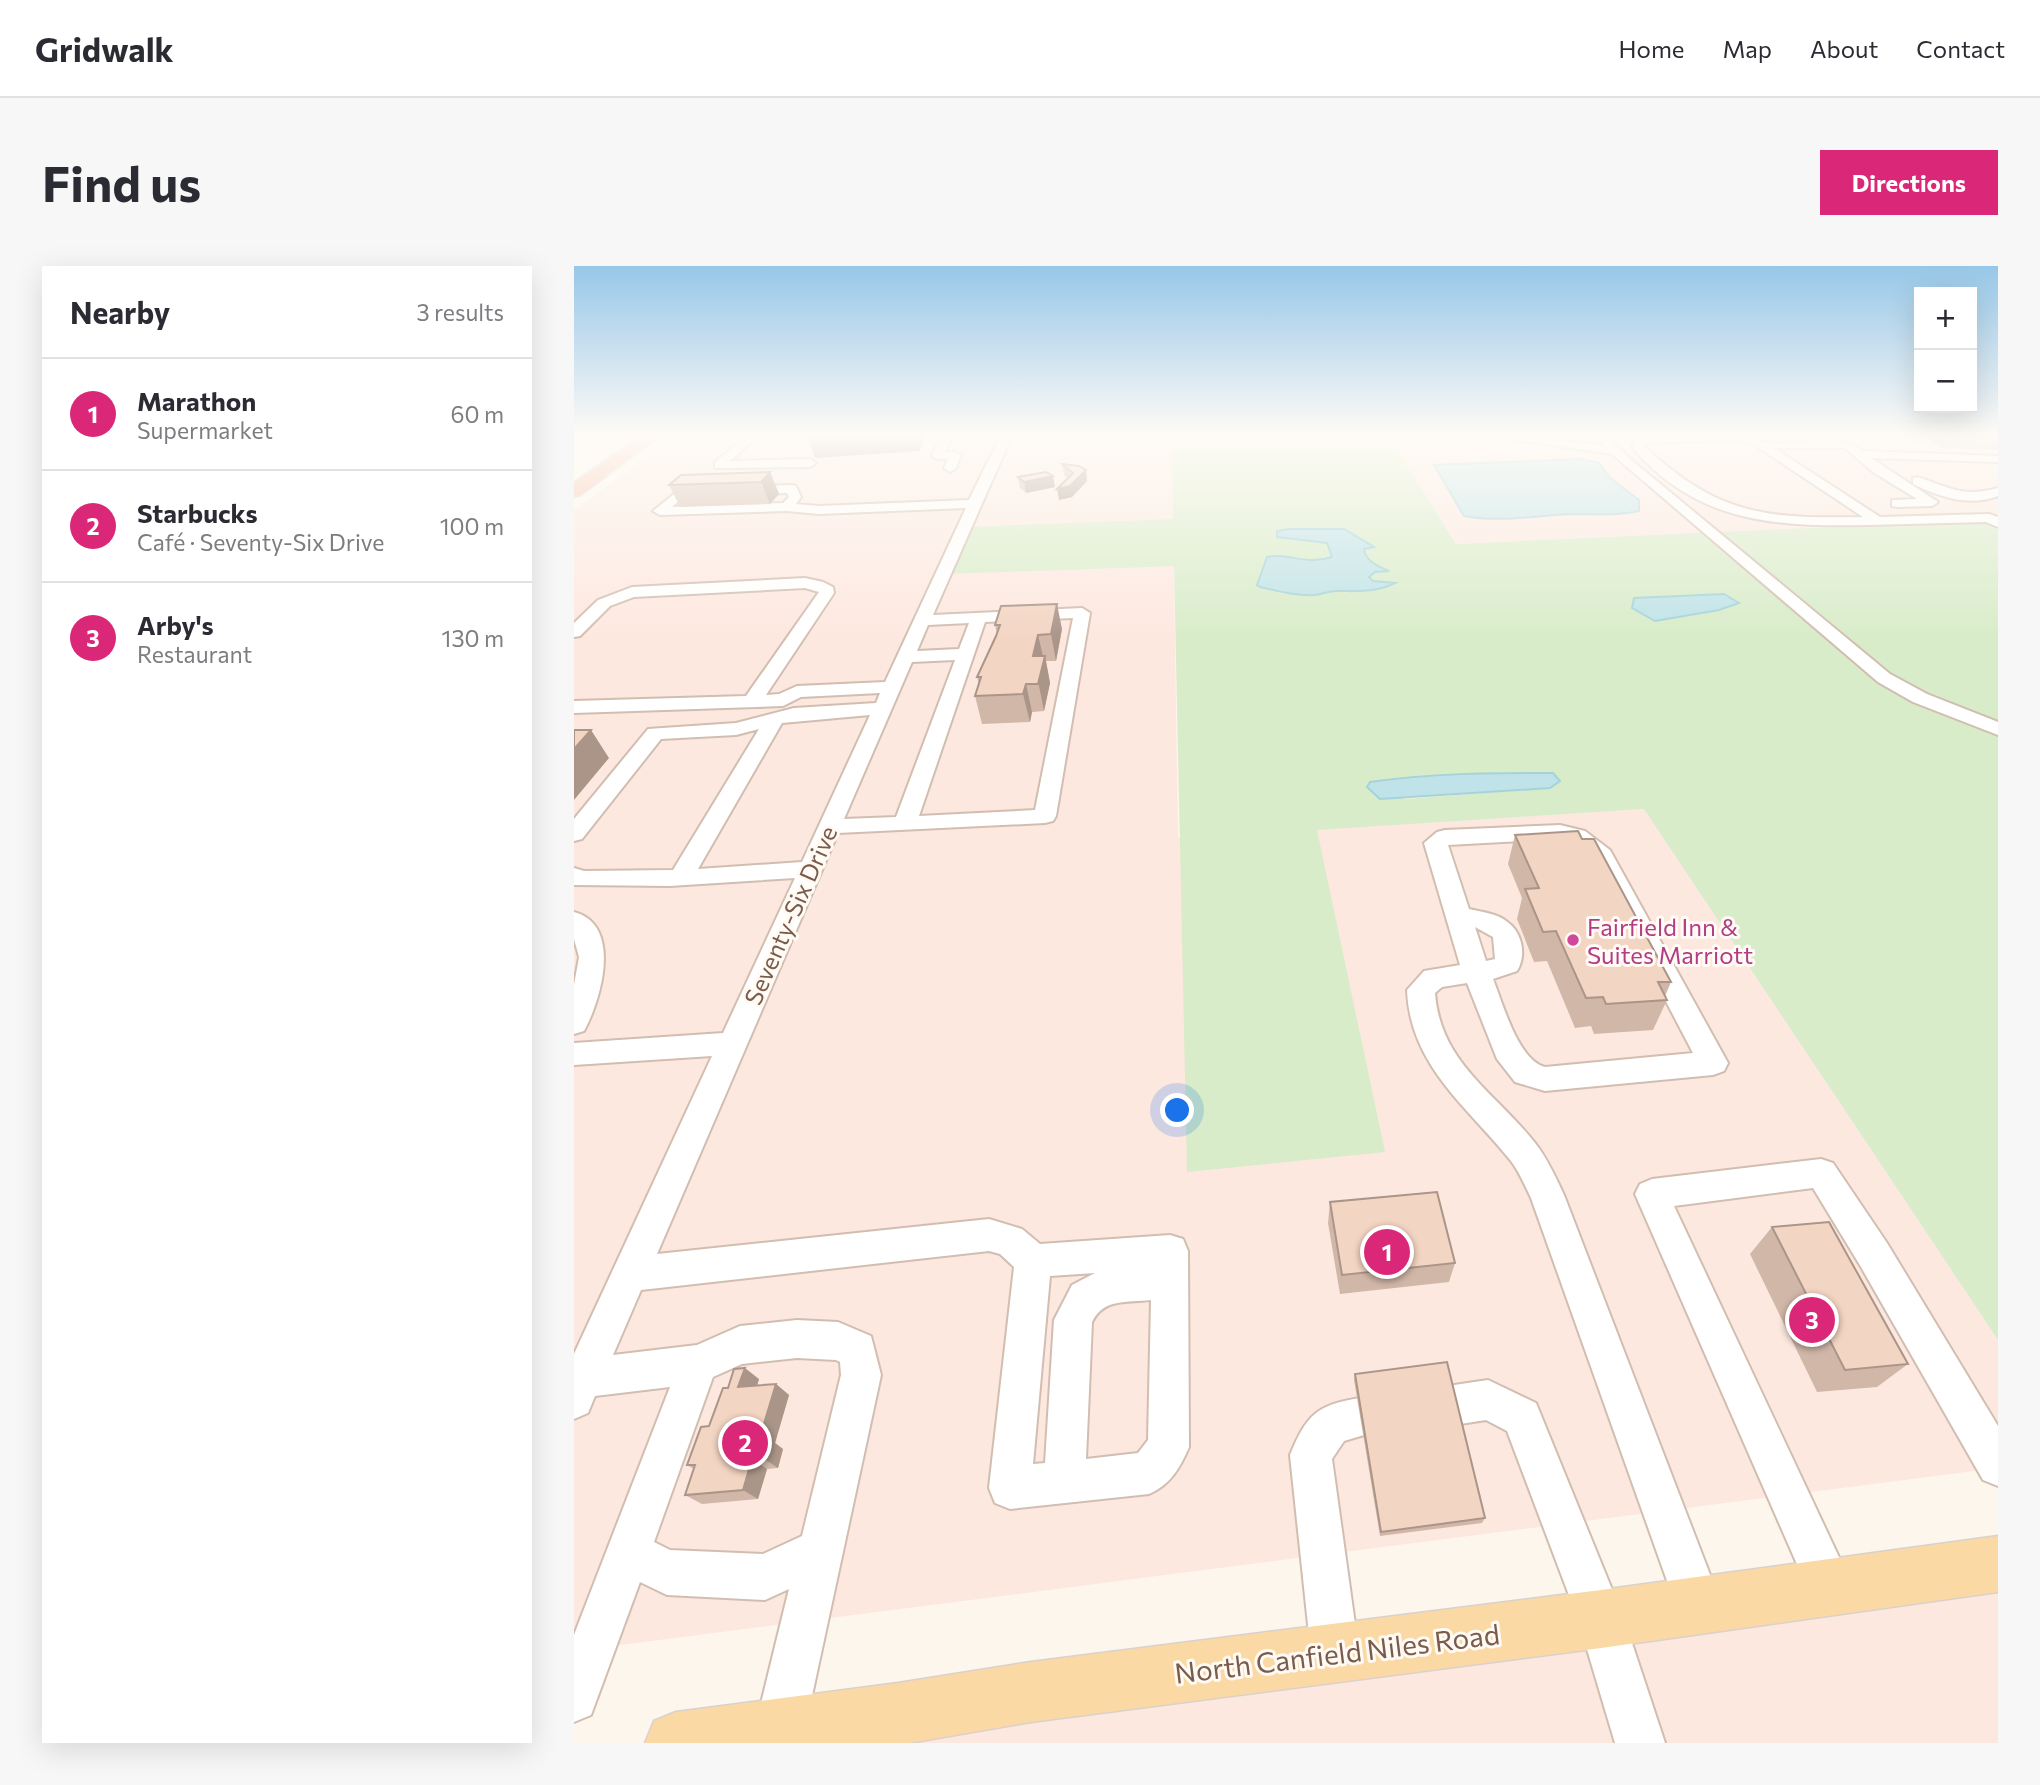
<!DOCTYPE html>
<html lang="en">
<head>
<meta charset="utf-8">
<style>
  body { margin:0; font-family:Commissioner,sans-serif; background:#f7f7f7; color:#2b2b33 }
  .controls { position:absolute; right:21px; top:21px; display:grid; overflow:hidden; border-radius:0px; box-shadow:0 7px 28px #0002 }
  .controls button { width:63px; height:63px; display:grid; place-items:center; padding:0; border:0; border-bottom:2px solid #e1e1e2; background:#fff; color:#2b2b33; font:35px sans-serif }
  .you { position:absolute; left:604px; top:845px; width:24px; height:24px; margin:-18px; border:5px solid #fff; border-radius:50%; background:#1a73e8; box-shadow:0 0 0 10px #1a73e833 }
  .badge { display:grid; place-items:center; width:46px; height:46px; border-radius:50%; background:#db2777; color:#fff; font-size:23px; font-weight:700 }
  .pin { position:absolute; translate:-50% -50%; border:4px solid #fff; box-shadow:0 2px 7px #0006 }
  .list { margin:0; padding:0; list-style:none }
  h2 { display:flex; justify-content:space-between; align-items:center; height:91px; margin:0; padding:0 28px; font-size:30px }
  h2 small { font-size:23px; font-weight:400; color:#7c7c81 }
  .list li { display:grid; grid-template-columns:46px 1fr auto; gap:21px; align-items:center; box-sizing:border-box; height:112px; padding:0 28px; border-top:2px solid #e1e1e2 }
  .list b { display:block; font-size:26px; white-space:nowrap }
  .list p { margin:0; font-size:23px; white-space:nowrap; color:#7c7c81 }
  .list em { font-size:23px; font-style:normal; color:#7c7c81 }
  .map { position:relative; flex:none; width:1424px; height:1477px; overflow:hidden; border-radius:0px }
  header { display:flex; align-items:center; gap:42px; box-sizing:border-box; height:98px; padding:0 35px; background:#fff; border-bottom:2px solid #e1e1e2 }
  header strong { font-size:33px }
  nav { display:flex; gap:38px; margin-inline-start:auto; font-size:24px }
  .intro { display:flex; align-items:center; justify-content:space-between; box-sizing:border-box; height:168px; padding:0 42px }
  h1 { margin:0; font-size:49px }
  .button { padding:18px 32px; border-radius:0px; background:#db2777; color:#fff; font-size:24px; font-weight:700 }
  main { display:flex; gap:42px; padding:0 42px }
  aside { flex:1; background:#fff; border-radius:0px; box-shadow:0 7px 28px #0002 }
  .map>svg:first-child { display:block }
</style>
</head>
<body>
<header>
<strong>Gridwalk</strong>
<nav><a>Home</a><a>Map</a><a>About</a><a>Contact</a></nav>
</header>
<div class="intro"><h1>Find us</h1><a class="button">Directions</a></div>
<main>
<aside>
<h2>Nearby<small>3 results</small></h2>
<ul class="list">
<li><span class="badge">1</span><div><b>Marathon</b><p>Supermarket</p></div><em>60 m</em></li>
<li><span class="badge">2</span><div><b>Starbucks</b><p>Café · Seventy-Six Drive</p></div><em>100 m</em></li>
<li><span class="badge">3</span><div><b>Arby's</b><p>Restaurant</p></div><em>130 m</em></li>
</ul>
</aside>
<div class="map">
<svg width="1424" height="1477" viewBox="0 0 1424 1477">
  <rect width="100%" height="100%" fill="#fdf6ec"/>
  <path fill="#fde8e0" d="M107 167H469L598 178 604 572 1070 543 1424 1074V1202L0 1385V244Z
    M813 167H1424V253L882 278Z
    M1424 1298V1477H102Z"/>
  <path fill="#d8ecc9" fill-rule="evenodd" d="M469 167H813L882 278 1424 253V1074L1070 543 743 564 811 886 613 906 600 300 369 308 391 261 599 253 598 178ZM714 263H770L797 279 790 283C792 295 804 300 813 304L801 306 795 311 799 315 821 317C800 327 785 325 763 325 755 325 748 328 741 329 722 330 704 325 686 321L685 310 693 291C713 286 730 300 759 291L753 277 715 274ZM978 507 976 522 831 533 821 513 880 508Z"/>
  <path fill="#bfe3e8" stroke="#a5d3da" stroke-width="2" d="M1007 193 1025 197 1036 212 1065 234V245C1043 250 1022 248 1000 248 963 249 926 257 890 250L860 199Z
    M714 263H770L797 279 800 281 790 283C791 295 805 301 815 305L801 306 795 311 799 315 821 317C800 327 785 325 763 325 755 325 748 328 741 329 722 330 704 325 686 321L683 319 693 291C714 286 731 300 758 291L753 277 703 271V265Z
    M1150 328 1165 337 1145 344 1081 355 1058 342 1060 332Z
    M979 507 986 515 976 522 806 533 793 521 796 516C856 507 917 507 979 507Z"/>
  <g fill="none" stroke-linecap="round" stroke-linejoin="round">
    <defs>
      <path id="minor" d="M176 167H187L156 195 236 193 242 197 236 201 141 202V196Z
        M369 167H442L436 174 359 349 508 342 516 347 482 550 479 555 471 557 264 567 83 988 415 953 448 963 466 978 596 969 609 973 614 985 615 1181C606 1202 596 1219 575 1228L436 1243 421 1237 415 1222 440 1001 426 988 415 985 67 1024 39 1089 123 1079 166 1060 223 1054 264 1056 297 1070 307 1109 231 1462 225 1477H187L181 1462 215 1323 191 1334 93 1329 66 1316 17 1449 0 1456V1369L96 1121 21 1130 14 1147 0 1153V1088L138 790 0 799V777L149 767 221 612 96 620 0 619V602L10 605 99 604 185 463 162 469 87 473 8 573 0 575V553L74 463 162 457 220 442 302 437 306 427 227 431 209 440 0 447V435L172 430 245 326 231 322 60 331 36 340 6 370 0 371V357L24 334 58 321 231 312 249 316 259 321 260 327 192 429 205 428 223 420 311 416 392 242 245 248 213 245 86 249 79 245 106 223 218 219 222 220 227 231 222 238 245 240 395 234 426 171 377 173 371 186H381L387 189 382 202 376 206 370 202 374 193H364L358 190ZM213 227 215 231 209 237 98 241 109 231ZM499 352 461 544 345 550 411 356ZM395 357 385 383 343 385 354 359ZM381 394 322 551 270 553 338 396ZM296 449 228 596 124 603 208 457ZM521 1007 498 1019 480 1054 471 1197 459 1198 476 1010ZM577 1034 574 1174 564 1187 512 1193 518 1056C530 1032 552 1037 577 1034ZM223 1092 262 1094 266 1096 267 1109 228 1270 189 1288 96 1284 80 1276 139 1111 168 1098Z
        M910 167H937L1030 180 1023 173C1029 166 1035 167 1043 167L1036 173 1055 192 1316 408 1353 428 1424 456V469L1339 436 1304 416 1038 188 915 170Z
        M1163 168C1172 170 1181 174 1190 176 1222 182 1260 162 1288 185L1424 190V196L1297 192 1364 236 1358 240 1323 241 1318 240V234L1343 233 1299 206 1271 182H1200L1306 251 1415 248 1424 251V261L1412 256C1373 257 1333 258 1294 259 1202 261 1122 257 1058 181L1062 172 1066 171ZM1163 174 1179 178 1289 251C1192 253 1143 249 1070 180L1071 177Z
        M1343 211C1376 221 1387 232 1424 222V230C1394 241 1366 231 1339 218V212Z
        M986 559 1011 565 1036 584 1154 797 1150 805 1139 809 971 825 941 816 923 793 893 717 868 721 861 727C866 797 922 827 961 877 973 892 982 912 990 929L1148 1340 1141 1356 1125 1363 1109 1356 1102 1340 957 932C951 920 945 905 937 895 894 841 836 800 833 724L850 705 886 699 850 577 863 566 871 564ZM986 573 995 575 1015 588 1119 787 971 801C944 794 929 738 919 713L943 705C953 689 948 665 932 655 922 647 907 646 895 643L874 579ZM901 661 919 671 921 693 912 695Z
        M0 646C49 659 27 734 10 765L0 768V719L5 691 0 673Z
        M1247 893 1259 897 1313 977 1424 1160V1220L1409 1214 1287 1001 1239 922 1100 940 1279 1321 1272 1337 1256 1344 1240 1337 1061 928 1066 918 1078 913Z
        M914 1114 962 1137 1050 1353 1091 1477H1041L1004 1353 933 1165 912 1154 880 1159 866 1153 860 1139 866 1125 880 1119Z
        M786 1132 800 1138 806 1152 800 1166 770 1175 758 1193 785 1387 778 1404 761 1411 744 1404 737 1387 716 1189C733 1148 743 1139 786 1132Z"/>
      <path id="major" d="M1424 1270V1326L1027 1382 457 1456 335 1477H71L80 1455 102 1446 324 1417 457 1396 1027 1324Z"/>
      <path id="highway" d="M72 167H89L6 229 0 230V217Z"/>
    </defs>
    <use href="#minor" stroke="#d1beb0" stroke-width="4"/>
    <use href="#major" stroke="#dad1cd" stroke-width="3"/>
    <use href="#highway" stroke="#dad1cd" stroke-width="4"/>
    <use href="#minor" fill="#fff" fill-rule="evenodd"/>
    <use href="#major" fill="#fbd9a5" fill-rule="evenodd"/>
    <use href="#highway" fill="#f7b7a3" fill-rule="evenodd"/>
  </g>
  <path fill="#d1b7a8" d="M1347 167H1424V184L1366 182Z
    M488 198 512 204 513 215 498 231 485 234 494 212 490 209Z
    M196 206 205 228 196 238 106 241 95 219Z
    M444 211 481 221 452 227 446 222Z
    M421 359 488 363 482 395H472L476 417 470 445 458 446 456 456 408 458 401 430 405 418 403 411 423 368Z
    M941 569 1008 573 1097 716 1091 730 1093 734 1079 764 1020 768 1017 760 1001 762 973 695 960 696 943 653 948 632 934 598Z
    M756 936 881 997 875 1016 766 1028 754 957Z
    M1198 961 1334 1098 1303 1121 1243 1126 1176 988Z
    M781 1108 911 1252 908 1257 806 1270 780 1114Z
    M185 1113 183 1120 202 1118 215 1129 201 1177 209 1183 204 1202 193 1203 184 1233 128 1238 111 1229 120 1203 113 1199 135 1160 154 1122Z"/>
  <path fill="#aa9588" d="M312 167H348L350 177 345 185 241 192 234 171Z
    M512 204 513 215 498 231 485 234 483 223Z
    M196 206 205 228 196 238 187 216Z
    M479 210 481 221 452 227 450 216Z
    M483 338 488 363 482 395 477 368Z
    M464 369 470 394 471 390 476 417 470 445 459 390Z
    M452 418 458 446 456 456 449 428Z
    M17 464 35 492 0 534V483Z
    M171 1102 185 1113 179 1132 164 1121Z
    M202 1118 215 1129 201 1177 209 1183 204 1202 189 1192 185 1174Z
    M178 1193 193 1203 184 1233 169 1224Z"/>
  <path fill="#f3d5c3" stroke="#aa9588" stroke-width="2" d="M239 167H312L234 171Z
    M488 198 505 200 512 204 496 220 483 223 499 207Z
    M196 206 187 216 95 219 107 209Z
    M472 206 479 210 450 216 444 211Z
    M483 338 477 368 464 369 459 390H471L464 418H452L449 428 401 430 407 411H403L422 370 426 359H421L427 340Z
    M0 464H17L0 483Z
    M1004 565 1008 573H1020L1097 716H1084L1093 734 1032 738 1029 731 1012 732 982 665 969 666 951 623 965 622 941 569Z
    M863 926 881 997 768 1009 756 936Z
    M1255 956 1334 1098 1271 1104 1198 961Z
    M873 1096 911 1252 807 1266 781 1108Z
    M171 1102 164 1121 202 1118 185 1174 195 1173 189 1192 178 1193 169 1224 111 1229 121 1199H113L127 1161 135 1160 149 1122H154L160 1103Z"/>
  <linearGradient id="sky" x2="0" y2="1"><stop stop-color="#97c7e8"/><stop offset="0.45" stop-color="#fefbf6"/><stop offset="1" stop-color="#fefbf6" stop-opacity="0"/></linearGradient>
  <rect width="1424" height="374" fill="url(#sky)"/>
  <circle fill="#d1479c" stroke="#fffaf3" stroke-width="2.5" cx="999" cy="674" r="7"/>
  <g text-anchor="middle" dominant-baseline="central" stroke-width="6" stroke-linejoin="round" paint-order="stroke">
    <g font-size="24" fill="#7a5c4d" stroke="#fffaf3">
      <text transform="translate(216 649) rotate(-66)">Seventy-Six Drive</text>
    </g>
    <g font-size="24" fill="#b23c85" stroke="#fffaf3" text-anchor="start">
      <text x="1013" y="660">Fairfield Inn &amp;<tspan x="1013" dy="28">Suites Marriott</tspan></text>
    </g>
    <g font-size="28" fill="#7a5c4d" stroke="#fffaf3">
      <text transform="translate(763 1387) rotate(-7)">North Canfield Niles Road</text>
    </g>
  </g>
</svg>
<div class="controls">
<button>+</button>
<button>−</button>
</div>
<div class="you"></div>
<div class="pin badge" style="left:813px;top:986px">1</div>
<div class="pin badge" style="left:171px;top:1177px">2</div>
<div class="pin badge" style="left:1238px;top:1054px">3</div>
</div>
</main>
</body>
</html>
